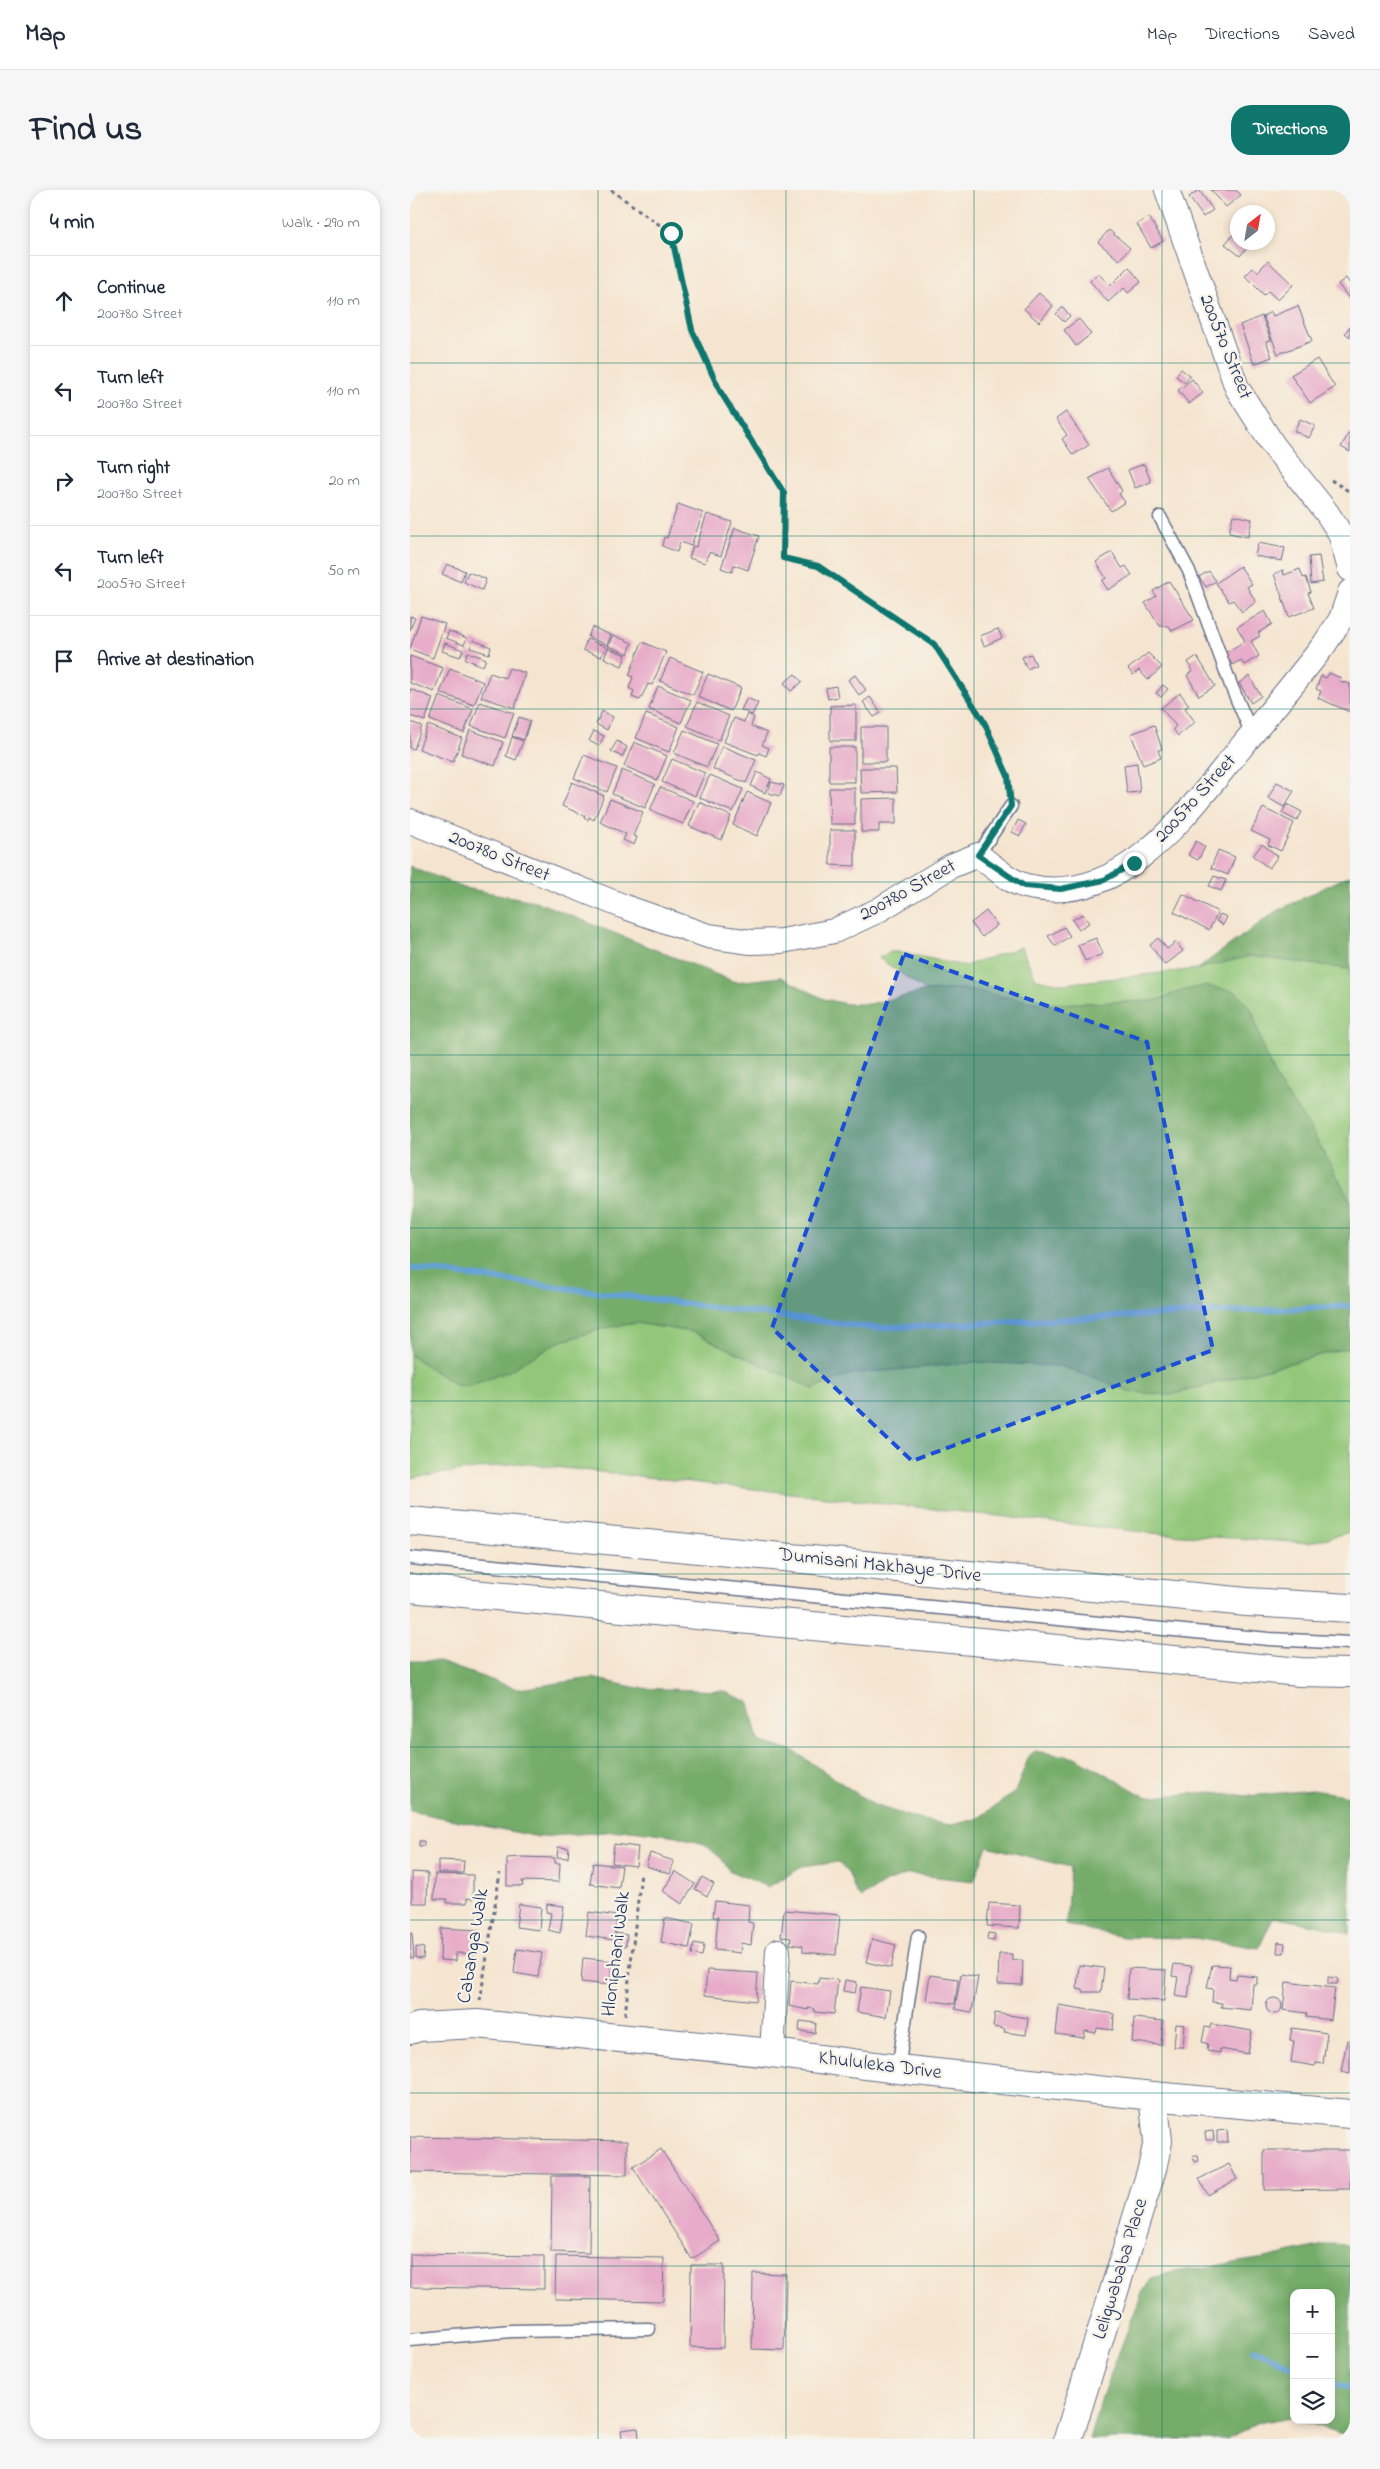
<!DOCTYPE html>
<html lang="en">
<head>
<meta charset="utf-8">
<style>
  body { margin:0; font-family:"Indie Flower",sans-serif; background:#f6f6f7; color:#1f2937 }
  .controls { position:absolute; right:15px; bottom:15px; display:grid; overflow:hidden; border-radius:10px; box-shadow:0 2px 8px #0003 }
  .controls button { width:45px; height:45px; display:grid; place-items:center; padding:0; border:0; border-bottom:1px solid #e0e1e3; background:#fff; color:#1f2937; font:25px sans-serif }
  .compass { position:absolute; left:820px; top:15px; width:45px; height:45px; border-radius:50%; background:#fff; box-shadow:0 2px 8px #0003; rotate:31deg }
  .stop { position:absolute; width:15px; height:15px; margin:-11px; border:4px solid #0f766e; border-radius:50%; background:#fff }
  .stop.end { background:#0f766e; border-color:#fff; box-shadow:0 1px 5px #0008 }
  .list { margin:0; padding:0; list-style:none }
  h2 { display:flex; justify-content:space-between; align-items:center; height:65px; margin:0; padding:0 20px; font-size:21px }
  h2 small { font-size:16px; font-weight:400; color:#747a83 }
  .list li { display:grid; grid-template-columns:32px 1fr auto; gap:15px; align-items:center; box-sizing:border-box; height:90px; padding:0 20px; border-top:1px solid #e0e1e3 }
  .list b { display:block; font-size:19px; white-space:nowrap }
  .list p { margin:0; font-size:16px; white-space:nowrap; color:#747a83 }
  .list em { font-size:16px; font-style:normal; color:#747a83 }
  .icon { flex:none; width:28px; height:28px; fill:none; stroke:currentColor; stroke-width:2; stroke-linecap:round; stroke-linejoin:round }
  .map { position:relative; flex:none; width:940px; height:2249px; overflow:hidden; border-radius:20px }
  header { display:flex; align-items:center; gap:30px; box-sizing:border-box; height:70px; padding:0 25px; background:#fff; border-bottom:1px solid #e0e1e3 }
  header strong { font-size:24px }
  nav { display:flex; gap:28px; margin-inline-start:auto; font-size:18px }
  .intro { display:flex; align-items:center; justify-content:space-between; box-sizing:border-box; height:120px; padding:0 30px }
  h1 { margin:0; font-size:35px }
  .button { padding:12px 22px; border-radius:20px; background:#0f766e; color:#fff; font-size:18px; font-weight:700 }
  main { display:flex; gap:30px; padding:0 30px }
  aside { flex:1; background:#fff; border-radius:20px; box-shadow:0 2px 8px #0003 }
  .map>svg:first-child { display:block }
</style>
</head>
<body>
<header>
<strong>Map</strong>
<nav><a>Map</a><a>Directions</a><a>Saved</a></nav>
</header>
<div class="intro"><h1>Find us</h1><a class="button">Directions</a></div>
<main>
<aside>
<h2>4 min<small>Walk · 290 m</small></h2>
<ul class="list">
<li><svg class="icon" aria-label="ahead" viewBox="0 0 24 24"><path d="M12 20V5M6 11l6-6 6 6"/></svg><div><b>Continue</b><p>200780 Street</p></div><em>110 m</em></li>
<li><svg class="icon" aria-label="left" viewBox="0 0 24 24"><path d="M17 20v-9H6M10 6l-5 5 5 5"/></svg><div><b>Turn left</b><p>200780 Street</p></div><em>110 m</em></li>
<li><svg class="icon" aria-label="right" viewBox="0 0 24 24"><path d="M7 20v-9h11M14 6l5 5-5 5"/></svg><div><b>Turn right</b><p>200780 Street</p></div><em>20 m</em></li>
<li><svg class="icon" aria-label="left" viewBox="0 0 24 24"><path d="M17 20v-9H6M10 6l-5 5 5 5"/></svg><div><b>Turn left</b><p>200570 Street</p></div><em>50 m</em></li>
<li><svg class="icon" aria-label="arrive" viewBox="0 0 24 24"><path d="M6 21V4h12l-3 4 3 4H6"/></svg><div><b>Arrive at destination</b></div></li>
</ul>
</aside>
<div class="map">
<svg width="940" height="2249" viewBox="0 0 940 2249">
  <rect width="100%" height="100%" fill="#f7f3e8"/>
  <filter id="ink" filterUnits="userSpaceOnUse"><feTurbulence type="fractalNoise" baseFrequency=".02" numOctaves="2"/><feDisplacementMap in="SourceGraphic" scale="10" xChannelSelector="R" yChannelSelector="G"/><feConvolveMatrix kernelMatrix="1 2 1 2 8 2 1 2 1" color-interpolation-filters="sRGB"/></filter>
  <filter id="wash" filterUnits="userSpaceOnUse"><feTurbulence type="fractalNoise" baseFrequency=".0096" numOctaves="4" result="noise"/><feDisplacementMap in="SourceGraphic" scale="20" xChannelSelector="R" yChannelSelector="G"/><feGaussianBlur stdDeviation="1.12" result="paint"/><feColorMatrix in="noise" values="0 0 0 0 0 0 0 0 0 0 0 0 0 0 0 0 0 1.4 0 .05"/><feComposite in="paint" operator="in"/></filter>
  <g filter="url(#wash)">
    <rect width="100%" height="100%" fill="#f5e5d0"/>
    <path fill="#92c779" stroke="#567b6c" d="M611 757 626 789 652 794 787 779 840 766 940 779V1010L898 935 870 896 855 865 842 820 771 801 745 811 634 814 550 799 516 801 469 768 481 762H488L555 776Z
      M226 1133 283 1142 403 1199 440 1184 567 1172 651 1176 722 1202 760 1205 940 1157V1342L899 1353 741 1343 109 1273 0 1288V1165L97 1182 146 1153 195 1138Z"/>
    <path fill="#75ac69" stroke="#486e64" d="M0 676 54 698 125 711 325 792 371 787 414 809 437 814H459L516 801 550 799 634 814 745 811 771 801 793 796 825 801 842 820 855 865 870 896 898 935 940 1010V1157L760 1205 722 1202 651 1176 567 1172 440 1184 403 1199 283 1142 226 1133 195 1138 146 1153 97 1182 59 1196 45 1195 0 1165Z
      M940 685V779L840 766 787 779 865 722Z
      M0 1471H26L108 1499 182 1488 228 1498 313 1501 339 1512 348 1551 385 1562 464 1615 508 1629 541 1635 567 1629 605 1602 619 1566 625 1561 667 1568 736 1607 802 1602 838 1606 903 1600 940 1606V1744L929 1740 863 1727 849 1758 784 1748 713 1747 656 1735 660 1677 577 1656 564 1691 499 1684 476 1692 451 1708C438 1694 445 1685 428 1672L392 1677 358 1697 320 1681 311 1668 294 1654 267 1646 221 1640 129 1647 0 1621Z
      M918 2054 940 2055V2246L888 2230H921V2103H884V2229L879 2227 848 2233 817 2249H679L694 2201 732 2103 741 2089 764 2082 855 2068Z"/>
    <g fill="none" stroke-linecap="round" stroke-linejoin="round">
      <path stroke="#63a2d5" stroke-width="6" d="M0 1078 465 1138 940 1116
        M844 2160 884 2177
        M921 2193 940 2198"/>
    </g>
    <g id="blocks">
      <path fill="#e7acc9" d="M789 0 803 20 793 27 779 7Z
        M801 0H826L831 5 816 17Z
        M739 27 753 51 741 58 727 34Z
        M828 39V52H842L830 66 815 54Z
        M699 40 720 58 709 70 688 52Z
        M858 71 883 95 868 110 858 101 854 105 835 86 843 78 847 82Z
        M719 77 731 92 718 103 714 98 698 112 680 91 688 83 700 96Z
        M936 88 940 94V110L928 94Z
        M629 103 643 116 629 132 614 119Z
        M888 116 902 151 868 164 853 126 861 122 863 126Z
        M653 117 660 126 654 132 646 124Z
        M852 126 861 150 856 151 862 167 844 174 830 135Z
        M669 129 681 144 666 156 654 140Z
        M940 136V147L935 143Z
        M907 169 925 197 900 213 881 185Z
        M771 179 780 186 775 193 766 186Z
        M782 189 793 203 779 214 768 200Z
        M656 222 679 255 663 265 652 249 657 245 646 229Z
        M890 229 905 236 899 248 884 241Z
        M940 241V262L931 257Z
        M734 274 741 292 725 298 718 280Z
        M698 278 712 301 709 304 715 312 701 321 679 289Z
        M268 314 293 323 281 356 270 352 267 362 252 356 254 347 257 348Z
        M297 324 322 332 311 366 299 362 295 373 279 368 283 356 286 357Z
        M823 325 842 329 838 347 819 343Z
        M325 338 349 346 338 380 324 375 322 382 311 378Z
        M848 353 875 358 872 371 845 366Z
        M702 362 712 378 716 376 722 385 698 400 692 391 696 388 686 372Z
        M909 366 913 392 901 394 899 367Z
        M37 374 55 381 51 392 32 384Z
        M830 376 842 394 837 397 846 412 832 422 823 410 819 412 806 393Z
        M890 379 893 388 896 387 901 402 898 403 904 418 879 427 864 384 873 380 874 385Z
        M799 381 806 391 796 397 789 387Z
        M58 382 76 389 72 400 54 392Z
        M759 391 784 430 762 441 759 436H750L735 413 746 406 743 401Z
        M855 421 862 434 848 443 850 446 841 451 849 466 834 475 831 470 822 475 815 463 835 451 827 437Z
        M0 426 5 428 0 440Z
        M11 426 35 434 23 468 0 459Z
        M182 437 201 445 197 455 178 447Z
        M588 439 592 448 574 456 570 446Z
        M39 441 57 448 54 455 36 448Z
        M203 445 222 453 218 464 198 456Z
        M177 449 196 457 191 467 173 460Z
        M63 450 81 457 79 464 60 458Z
        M232 452 256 462 242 495 238 494 230 510 222 507 224 501 219 498 223 487 219 485Z
        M35 453 53 460 50 467 32 461Z
        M198 458 216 465 212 476 194 468Z
        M58 462 76 469 73 476 55 469Z
        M738 463 752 477 738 490 729 480 723 485 718 479Z
        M621 464 626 475 617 479 612 467Z
        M0 466 33 478 24 502 0 493Z
        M787 466 805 496 789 506 777 485 783 481 778 472Z
        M260 468 293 482 283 505 250 491Z
        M40 478 73 492 64 515 30 503Z
        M99 478 115 483 105 518 71 507 80 483 95 488Z
        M919 483 931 488 929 491 940 494V522L908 508 911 501 906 499 911 486 916 488Z
        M298 484 331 498 321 521 288 507Z
        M385 484 392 492 381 501 374 493Z
        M445 485 456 500 449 505 438 490Z
        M839 486 851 506 841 513 829 493Z
        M753 495 758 499 751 507 746 503Z
        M248 496 281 510 271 533 239 519Z
        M426 496 428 507 418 509 416 498Z
        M0 499 23 508 15 531 0 526Z
        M770 503 779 515 775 518 785 532 768 546 763 539 766 536 751 518Z
        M29 506 63 519 54 543 20 530Z
        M460 507 471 523 464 527 453 512Z
        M337 508 348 513 342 525 331 520Z
        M70 512 104 523 95 548 61 536Z
        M287 512 319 526 309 550 277 536Z
        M446 515V551H420V516Z
        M192 521 203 527 197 540 186 534Z
        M236 524 269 537 259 562 226 548Z
        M337 524 344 527 341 536 357 543 352 555 359 558 356 566 349 563 348 565 314 552 324 528 334 532Z
        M109 527 120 531 114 550 102 546Z
        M0 532 12 536 4 559 0 558Z
        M18 535 52 548 43 572 9 559Z
        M744 535 752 559 748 560 751 568 733 575 721 544Z
        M451 537H476V572H451Z
        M60 540 93 552 85 576 51 564Z
        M274 540 307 554 297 577 264 563Z
        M184 541 194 546 189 556 179 551Z
        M102 547 113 551 106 570 96 566Z
        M207 551 217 557 212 567 201 561Z
        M224 552 257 566 247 590 214 576Z
        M312 556 346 570 336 593 303 579Z
        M419 557H445V592H419Z
        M174 565 207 578 197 602 164 588Z
        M262 569 295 583 285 606 252 592Z
        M727 573 730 602 717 603 714 575Z
        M450 578H486L487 602 451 603Z
        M212 580 245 594 235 618 202 604Z
        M347 582 361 589 355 603 341 596Z
        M300 585 333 599 323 622 290 608Z
        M162 592 194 606 184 630 179 627 178 630 174 628 175 626 152 616Z
        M361 592 374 595 370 606 358 603Z
        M867 592 884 601 874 617 858 608Z
        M250 597 283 611 273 634 240 620Z
        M419 598H445V634H420Z
        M337 602 361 613 347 646 323 635Z
        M486 608V634H469V642H451V609Z
        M200 609 233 622 223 646 227 647 224 655 213 650 216 644 190 632Z
        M289 612 321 626 311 650 279 636Z
        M877 614 892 622 887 631 872 623Z
        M853 618 884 633 871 661 858 655 860 650 841 641Z
        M608 630 616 634 610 646 602 642Z
        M420 640H445V676L420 675Z
        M786 651 795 657 788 670 778 665Z
        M852 654 868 666 859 678 843 666Z
        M808 660 825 667 818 685 801 678Z
        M804 686 816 690 811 701 799 696Z
        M773 704 808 722 799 740 764 722Z
        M576 721 587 735 572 747 561 733Z
        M673 724 679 733 669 739 662 730Z
        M810 724 817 727 813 735 806 731Z
        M654 737 660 746 645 756 638 746Z
        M686 748 693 764 675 771 668 755Z
        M748 748 757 759 766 752 773 761 755 775 740 755Z
        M9 1651H14V1656H9Z
        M204 1654 228 1657 226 1676 202 1673Z
        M148 1657 159 1658 158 1668 147 1667Z
        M240 1663 264 1671 260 1684 236 1676Z
        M111 1667 145 1668V1673H150L149 1692 112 1691 113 1696H97V1668Z
        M28 1670 54 1671 53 1683H28Z
        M183 1673 212 1676 209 1698 180 1694Z
        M265 1681 285 1694 272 1714 253 1701Z
        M2 1682 18 1683 17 1713H2Z
        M25 1684 63 1685V1709L57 1708V1713H37V1709H24Z
        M292 1687 304 1694 297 1706 285 1699Z
        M305 1711 339 1715 338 1732 343 1733 341 1755 331 1753 330 1763 305 1760 308 1727H303Z
        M579 1713 610 1715 609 1738 577 1736Z
        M109 1714 131 1717 129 1740 106 1737Z
        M137 1714 154 1716 150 1743 138 1740 141 1723 136 1722Z
        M374 1720 430 1725 426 1765 393 1762V1756L380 1754 381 1748 371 1747Z
        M179 1722 207 1726 204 1750 176 1746Z
        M255 1728 284 1734 279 1758 251 1752Z
        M31 1738 69 1740 68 1764 46 1763V1771L30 1770Z
        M2 1743 4 1768H0V1744Z
        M206 1743 217 1745 216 1756 205 1755Z
        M578 1743 585 1744 584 1751 577 1750Z
        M462 1749 486 1755 481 1778 456 1772Z
        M868 1752 875 1753 874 1763H867Z
        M284 1753 294 1755 292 1766 282 1764Z
        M6 1757 14 1758 13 1769 6 1768Z
        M107 1759 132 1763 128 1787 104 1783Z
        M589 1764H602V1770L613 1771 612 1795 588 1794Z
        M173 1768 202 1771 200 1795 171 1792Z
        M764 1774 782 1776 778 1808 765 1806 768 1787 762 1786Z
        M669 1775 694 1778 691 1802H673V1800L667 1799Z
        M802 1775 820 1776 819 1788 826 1789 827 1785 847 1787V1794H843L841 1820 811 1817 812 1813 802 1812 803 1799 797 1798Z
        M719 1778 756 1780 754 1811 717 1809Z
        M297 1780 348 1783 346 1811 295 1805Z
        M551 1784 568 1787 562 1822 545 1819Z
        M520 1785 548 1789 545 1814 516 1810Z
        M918 1787 928 1788 927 1794H918Z
        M409 1788 428 1790 424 1824 405 1822V1819L398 1818V1820L379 1816 381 1791 408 1794Z
        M435 1790 447 1792 445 1803 433 1801Z
        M876 1792 925 1798 921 1830 896 1827 897 1823 873 1820Z
        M451 1797 480 1801 476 1827 447 1822Z
        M856 1816a8 8 0 1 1 16 0a8 8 0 1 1-16 0Z
        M649 1815 704 1824 703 1840 687 1838 686 1843 675 1841 674 1848 646 1844Z
        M585 1823 618 1828 616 1845 594 1842 595 1839 583 1837Z
        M724 1828 753 1831 751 1855 722 1852Z
        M390 1831 406 1833 405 1843 389 1841Z
        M766 1834 775 1835 773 1857H764Z
        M801 1834 842 1841 838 1864 810 1859V1863L797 1861 798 1854 792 1852 795 1837 800 1838Z
        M882 1838 917 1843 913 1874 906 1873 905 1876 881 1872 884 1851 880 1850Z
        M937 1850 940 1851V1884L931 1882Z
        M817 1940 818 1952H807V1941Z
        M803 1941 804 1950H796L795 1942Z
        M0 1947 217 1951V1985L0 1982Z
        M251 1959 310 2051 282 2069 223 1977Z
        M854 1960H940V1999L854 2000Z
        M783 1966H788L789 1971 784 1972Z
        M819 1974 827 1989 798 2005 789 1989Z
        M142 1986H180L179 2063 141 2062Z
        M0 2064 134 2066V2099L0 2097Z
        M146 2066 254 2068 253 2111 145 2109Z
        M281 2075H314L313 2158 280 2157Z
        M343 2083 376 2084 374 2160 342 2159Z
        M228 2238 229 2249H212L211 2240Z"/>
    </g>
  </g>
  <g filter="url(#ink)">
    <use href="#blocks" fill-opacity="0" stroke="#676f86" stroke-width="1"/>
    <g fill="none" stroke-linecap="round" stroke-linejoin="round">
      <defs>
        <path id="lane" d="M750 327 779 381 822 498 842 544
          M568 665 601 616
          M0 1368 859 1449 940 1453
          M488 1879 508 1746
          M0 2150 101 2141 239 2139"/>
        <path id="street" d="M757 0 827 198 863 255 917 323 930 343 940 379
          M0 631 215 717 298 746 341 752 372 751 424 741 467 721 541 676 568 665C582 675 599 692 616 696 711 719 776 624 828 561 857 526 886 491 914 455L931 429 940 402
          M362 1863 368 1761"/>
        <path id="secondary" d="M0 1840 9 1837 67 1834 362 1863 488 1879 743 1906 940 1924
          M658 2249 742 1979 748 1951 743 1906"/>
        <path id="primary" d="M0 1331 837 1412 940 1418
          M0 1398 890 1482 940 1483"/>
      </defs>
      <use href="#lane" stroke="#676f86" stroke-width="15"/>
      <use href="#street" stroke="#676f86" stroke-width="26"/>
      <use href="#secondary" stroke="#676f86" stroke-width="30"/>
      <use href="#primary" stroke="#676f86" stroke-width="30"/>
      <path stroke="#676f86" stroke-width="3" stroke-dasharray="4 4" stroke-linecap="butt" d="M201 0 261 43 283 140 310 201 374 303 373 368 408 376 524 454 575 531 598 586 600 600
        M921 290 940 302
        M70 1811 90 1683
        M215 1825 231 1683"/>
      <use href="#lane" stroke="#fff" stroke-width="12"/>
      <use href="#street" stroke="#fff" stroke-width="24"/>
      <use href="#secondary" stroke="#fff" stroke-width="28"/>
      <use href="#primary" stroke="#fff" stroke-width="28"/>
    </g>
  </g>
  <g fill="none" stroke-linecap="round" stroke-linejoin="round" filter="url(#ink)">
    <path stroke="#0f766e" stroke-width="6" d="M261 43 282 140 310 201 374 303 373 368 408 376 524 454 574 532 598 586 601 616 568 665 614 696 651 699 694 690 724 673"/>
  </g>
  <path fill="#1d4ed8" fill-opacity="0.2" stroke="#1d4ed8" stroke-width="4" stroke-dasharray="10 6" stroke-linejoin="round" d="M494 764 737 852 803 1160 502 1271 362 1138Z"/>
  <path fill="none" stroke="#0f766e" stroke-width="1" stroke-opacity="0.55" d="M188 0V2249M376 0V2249M564 0V2249M752 0V2249M0 173H940M0 346H940M0 519H940M0 692H940M0 865H940M0 1038H940M0 1211H940M0 1384H940M0 1557H940M0 1730H940M0 1903H940M0 2076H940"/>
  <g text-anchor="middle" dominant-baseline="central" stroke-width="4.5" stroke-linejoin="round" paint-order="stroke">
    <g font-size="20" fill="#1b2f5e" stroke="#f7f3e8">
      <text transform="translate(815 157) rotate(68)">200570 Street</text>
      <text transform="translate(786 609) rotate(-48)">200570 Street</text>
      <text transform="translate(89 667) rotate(22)">200780 Street</text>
      <text transform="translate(498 701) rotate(-29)">200780 Street</text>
      <text transform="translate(470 1376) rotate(6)">Dumisani Makhaye Drive</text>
      <text transform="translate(64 1756) rotate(-81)">Cabanga Walk</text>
      <text transform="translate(207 1764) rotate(-83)">Hloniphani Walk</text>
      <text transform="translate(470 1876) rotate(7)">Khululeka Drive</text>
      <text transform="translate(711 2079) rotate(-73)">Leligwababa Place</text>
    </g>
  </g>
</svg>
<div class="controls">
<button>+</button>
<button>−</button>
<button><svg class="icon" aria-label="layers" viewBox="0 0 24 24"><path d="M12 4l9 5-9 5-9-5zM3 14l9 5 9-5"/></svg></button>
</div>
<svg class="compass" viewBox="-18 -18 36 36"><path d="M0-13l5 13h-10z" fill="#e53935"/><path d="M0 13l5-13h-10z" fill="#747a83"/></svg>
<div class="stop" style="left:261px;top:43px"></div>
<div class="stop end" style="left:724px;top:673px"></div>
</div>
</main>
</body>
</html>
